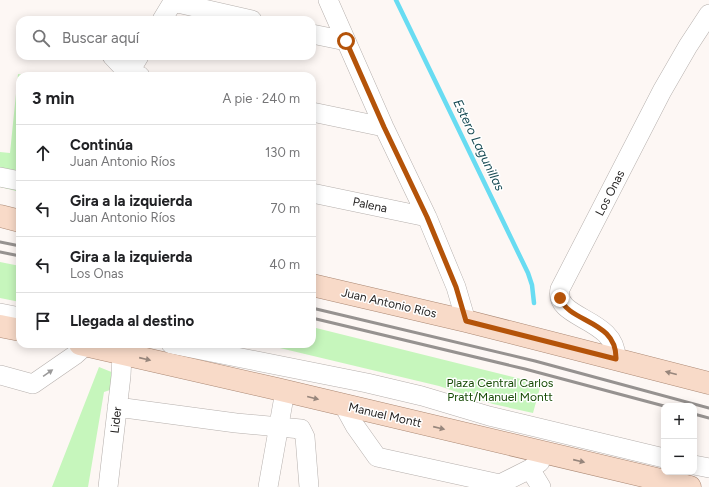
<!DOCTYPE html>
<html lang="es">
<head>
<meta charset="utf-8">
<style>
  body { margin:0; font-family:Figtree,sans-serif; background:#f6f6f6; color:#202124 }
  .controls { position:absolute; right:12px; bottom:12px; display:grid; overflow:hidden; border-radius:8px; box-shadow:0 2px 10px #0003 }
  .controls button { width:36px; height:36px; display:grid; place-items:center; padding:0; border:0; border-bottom:1px solid #e0e0e0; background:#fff; color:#202124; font:20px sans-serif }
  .stop { position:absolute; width:12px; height:12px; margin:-9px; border:3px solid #b45309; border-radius:50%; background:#fff }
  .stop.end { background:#b45309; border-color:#fff; box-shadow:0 1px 4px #0008 }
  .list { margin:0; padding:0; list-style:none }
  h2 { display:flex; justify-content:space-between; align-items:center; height:52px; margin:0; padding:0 16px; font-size:17px }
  h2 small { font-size:13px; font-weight:400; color:#757577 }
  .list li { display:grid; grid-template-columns:26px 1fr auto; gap:12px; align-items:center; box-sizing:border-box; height:56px; padding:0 16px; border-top:1px solid #e0e0e0 }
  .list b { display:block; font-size:15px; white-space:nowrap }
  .list p { margin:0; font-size:13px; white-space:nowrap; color:#757577 }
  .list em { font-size:13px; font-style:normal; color:#757577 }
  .icon { flex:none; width:22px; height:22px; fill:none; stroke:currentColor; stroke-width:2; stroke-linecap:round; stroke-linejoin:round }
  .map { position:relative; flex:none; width:709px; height:487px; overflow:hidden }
  .search { position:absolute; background:#fff; box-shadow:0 2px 10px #0003; left:16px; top:16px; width:300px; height:44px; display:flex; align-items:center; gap:10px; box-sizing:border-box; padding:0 14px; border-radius:12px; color:#757577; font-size:15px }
  .panel { position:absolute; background:#fff; box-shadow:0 2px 10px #0003; left:16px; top:72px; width:300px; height:276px; border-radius:12px }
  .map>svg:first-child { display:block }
</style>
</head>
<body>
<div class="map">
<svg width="709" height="487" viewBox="0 0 709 487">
  <rect width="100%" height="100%" fill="#fdf7f4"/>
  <path fill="#c6f6bc" d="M18 74 30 76H20V192L0 187V152L10 153Z
    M0 262 20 266V302L0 298Z
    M312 327 541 384 533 413 493 404 439 386 263 344H312Z
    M99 367 114 373 113 389 104 392 88 487H52Z"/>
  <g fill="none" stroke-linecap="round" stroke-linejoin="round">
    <path stroke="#68dcf2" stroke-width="4.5" d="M396 0 528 273 532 285 534 303"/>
    <defs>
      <path id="minor" d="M328 0 384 127 427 217 456 287 466 321
        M173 2 252 20
        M162 20 174 0
        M312 34 346 41
        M112 56 128 73 140 76
        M127 76 139 56
        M312 112 384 127
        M0 177 20 181
        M312 193 427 217
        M0 313 20 317
        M171 344 367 383 422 396 489 416 664 458
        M616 359C617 317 553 320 560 289L662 91 688 46 709 14
        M0 375 33 384 75 355 86 345
        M344 406 355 426 377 457 500 484 530 469
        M117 407 236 423 301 429 305 437 309 487
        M540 462 530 469 541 487
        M694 465 709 468
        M108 487 121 376 122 354
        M268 487 285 391"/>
      <path id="major" d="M0 216 20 221
        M312 285 466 321 709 383
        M0 326 20 330
        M80 344 277 389 690 487"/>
    </defs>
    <use href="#minor" stroke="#b6b0ad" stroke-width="20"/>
    <use href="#major" stroke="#aa8874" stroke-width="23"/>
    <use href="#minor" stroke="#fff" stroke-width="19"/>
    <use href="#major" stroke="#f8dac8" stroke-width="22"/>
    <path stroke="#969290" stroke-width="3" d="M0 242 20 246
      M0 252 20 256
      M312 308 535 361 709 408
      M312 318 525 369 664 406
      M694 414 709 418"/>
  </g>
  <defs><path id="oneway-solid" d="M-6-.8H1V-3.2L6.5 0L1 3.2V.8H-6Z"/></defs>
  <g fill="#97867c">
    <use href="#oneway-solid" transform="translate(145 359) rotate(13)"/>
    <use href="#oneway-solid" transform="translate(671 373) rotate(-165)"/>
    <use href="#oneway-solid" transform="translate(313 398) rotate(14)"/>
    <use href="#oneway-solid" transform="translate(439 428) rotate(13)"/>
    <use href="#oneway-solid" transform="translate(579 461) rotate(13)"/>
  </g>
  <use fill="#9b9a9a" href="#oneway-solid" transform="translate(48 373) rotate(-35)"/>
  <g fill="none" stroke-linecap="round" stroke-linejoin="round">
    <path stroke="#b45309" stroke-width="5" d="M346 41 384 127 427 217 456 287 466 321 616 359C617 320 569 323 560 298"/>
  </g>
  <g text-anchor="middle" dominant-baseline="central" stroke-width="3" stroke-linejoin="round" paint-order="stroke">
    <g font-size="12" fill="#211f1e" stroke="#fff">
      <text transform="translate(610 193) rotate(-63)">Los Onas</text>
      <text transform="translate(370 205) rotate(12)">Palena</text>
      <text transform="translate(389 303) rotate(13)">Juan Antonio Ríos</text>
      <text transform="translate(385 415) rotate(13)">Manuel Montt</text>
      <text transform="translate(116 420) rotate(-84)">Lider</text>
    </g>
    <g font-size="12" fill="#174b06" stroke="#fff">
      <text x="500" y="383">Plaza Central Carlos<tspan x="500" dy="14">Pratt/Manuel Montt</tspan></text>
    </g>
    <g font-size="13" font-style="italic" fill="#194c55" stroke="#fff">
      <text transform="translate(479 145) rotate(64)">Estero Lagunillas</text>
    </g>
  </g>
</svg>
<div class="controls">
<button>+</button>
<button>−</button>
</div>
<div class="stop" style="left:346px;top:41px"></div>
<div class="stop end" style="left:560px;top:298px"></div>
<div class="search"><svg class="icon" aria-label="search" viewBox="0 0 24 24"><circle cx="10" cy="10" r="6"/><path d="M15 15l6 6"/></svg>Buscar aquí</div>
<section class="panel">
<h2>3 min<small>A pie · 240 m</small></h2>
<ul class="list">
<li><svg class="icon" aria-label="ahead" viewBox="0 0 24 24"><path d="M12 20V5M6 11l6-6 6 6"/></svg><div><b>Continúa</b><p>Juan Antonio Ríos</p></div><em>130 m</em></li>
<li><svg class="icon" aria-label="left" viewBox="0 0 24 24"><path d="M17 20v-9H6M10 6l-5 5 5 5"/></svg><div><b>Gira a la izquierda</b><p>Juan Antonio Ríos</p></div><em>70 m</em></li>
<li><svg class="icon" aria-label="left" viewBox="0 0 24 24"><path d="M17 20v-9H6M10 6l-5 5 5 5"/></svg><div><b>Gira a la izquierda</b><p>Los Onas</p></div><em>40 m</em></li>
<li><svg class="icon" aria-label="arrive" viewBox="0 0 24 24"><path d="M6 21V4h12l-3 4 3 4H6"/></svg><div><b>Llegada al destino</b></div></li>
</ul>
</section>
</div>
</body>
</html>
